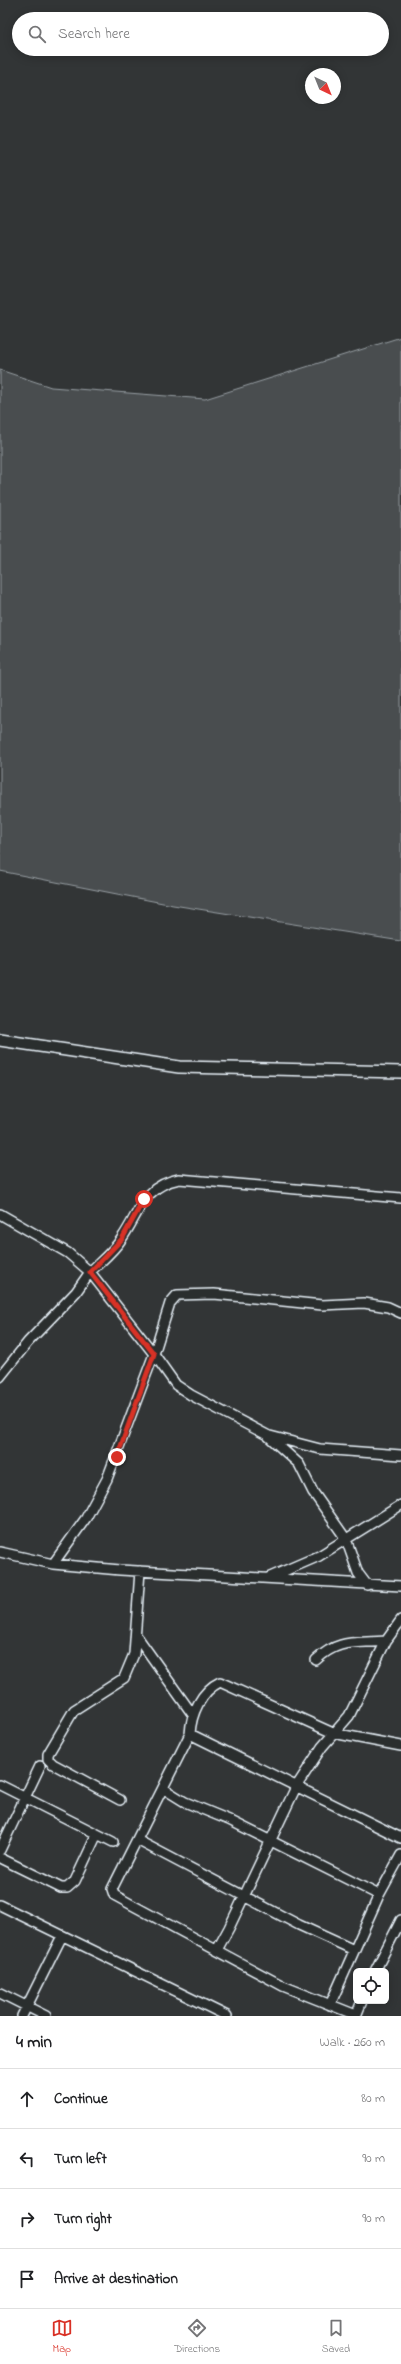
<!DOCTYPE html>
<html lang="en">
<head>
<meta charset="utf-8">
<style>
  body { margin:0; font-family:"Indie Flower",sans-serif; background:#f6f6f6; color:#202124 }
  .controls { position:absolute; right:12px; bottom:12px; display:grid; overflow:hidden; border-radius:6px; box-shadow:0 2px 10px #0003 }
  .controls button { width:36px; height:36px; display:grid; place-items:center; padding:0; border:0; border-bottom:1px solid #e0e0e0; background:#fff; color:#202124; font:20px sans-serif }
  .compass { position:absolute; left:305px; top:68px; width:36px; height:36px; border-radius:50%; background:#fff; box-shadow:0 2px 10px #0003; rotate:137deg }
  .stop { position:absolute; width:12px; height:12px; margin:-9px; border:3px solid #d93025; border-radius:50%; background:#fff }
  .stop.end { background:#d93025; border-color:#fff; box-shadow:0 1px 4px #0008 }
  .list { margin:0; padding:0; list-style:none }
  h2 { display:flex; justify-content:space-between; align-items:center; height:52px; margin:0; padding:0 16px; font-size:17px }
  h2 small { font-size:13px; font-weight:400; color:#757577 }
  .list li { display:grid; grid-template-columns:26px 1fr auto; gap:12px; align-items:center; box-sizing:border-box; height:60px; padding:0 16px; border-top:1px solid #e0e0e0 }
  .list b { display:block; font-size:15px; white-space:nowrap }
  .list em { font-size:13px; font-style:normal; color:#757577 }
  .icon { flex:none; width:22px; height:22px; fill:none; stroke:currentColor; stroke-width:2; stroke-linecap:round; stroke-linejoin:round }
  .map { position:relative; flex:none; width:401px; height:2016px; overflow:hidden }
  .search { position:absolute; background:#fff; box-shadow:0 2px 10px #0003; left:12px; right:12px; top:12px; height:44px; display:flex; align-items:center; gap:10px; box-sizing:border-box; padding:0 14px; border-radius:22px; color:#757577; font-size:15px }
  .sheet { height:292px; background:#fff }
  nav { display:flex; justify-content:space-around; align-items:center; box-sizing:border-box; height:56px; border-top:1px solid #e0e0e0; background:#fff; font-size:11px; color:#757577 }
  nav a { display:grid; justify-items:center; gap:2px }
  nav .on { color:#d93025 }
  .map>svg:first-child { display:block }
</style>
</head>
<body>
<div class="map">
<svg width="401" height="2016" viewBox="0 0 401 2016">
  <rect width="100%" height="100%" fill="#323536"/>
  <filter id="ink" filterUnits="userSpaceOnUse"><feTurbulence type="fractalNoise" baseFrequency=".025" numOctaves="2"/><feDisplacementMap in="SourceGraphic" scale="8" xChannelSelector="R" yChannelSelector="G"/><feConvolveMatrix kernelMatrix="1 2 1 2 8 2 1 2 1" color-interpolation-filters="sRGB"/></filter>
  <g filter="url(#ink)">
    <path fill="#494d4f" stroke="#989fa4" d="M401 337V941L173 905 0 871V370L51 387 205 399Z"/>
    <g fill="none" stroke-linecap="round" stroke-linejoin="round">
      <defs>
        <path id="minor" d="M0 1214 68 1253 90 1272 76 1292 28 1342 0 1377
          M270 1436 320 1449 401 1455
          M0 1552 53 1564 120 1570 401 1586
          M53 1564 86 1518 107 1479 154 1354 90 1272C101 1261 114 1251 122 1238 140 1212 143 1186 179 1179L401 1198
          M268 1578 319 1556 401 1505
          M367 1585 358 1573 346 1539 313 1492 299 1464 267 1435 191 1395 176 1385 154 1354 170 1303 177 1295 214 1294 322 1305 364 1303 388 1307 401 1313
          M136 1635 193 1715
          M316 1660C339 1638 356 1644 386 1641
          M190 1734C191 1714 201 1691 220 1682L333 1733 401 1746
          M0 1785 113 1842
          M164 1789 185 1802 229 1820 379 1895
          M120 1800 53 1764 48 1759V1754L74 1710 124 1678 134 1654 140 1571
          M137 1840 299 1925 354 1950
          M0 1850 40 1766
          M0 1858 61 1888H67L75 1881 97 1834
          M0 1905 227 2016
          M217 1950 229 1928 296 1787 322 1747 349 1716 386 1641 401 1620
          M375 1971 401 1920
          M0 1993 46 2016
          M330 2005 379 1895 401 1855
          M356 2015 283 1986 134 1906 114 1895 112 1889 190 1734 401 1838
          M22 2016 62 1936
          M356 2016 362 2001"/>
        <path id="tertiary" d="M0 1040 179 1067 401 1072"/>
      </defs>
      <use href="#minor" stroke="#e8f1f8" stroke-width="12"/>
      <use href="#tertiary" stroke="#e8f1f8" stroke-width="14"/>
      <use href="#minor" stroke="#2a2d2e" stroke-width="9"/>
      <use href="#tertiary" stroke="#2a2d2e" stroke-width="11"/>
    </g>
  </g>
  <g fill="none" stroke-linecap="round" stroke-linejoin="round" filter="url(#ink)">
    <path stroke="#d93025" stroke-width="5" d="M117 1457 154 1354 90 1272 122 1239 144 1199"/>
  </g>
</svg>
<div class="controls">
<button><svg class="icon" aria-label="locate" viewBox="0 0 24 24"><circle cx="12" cy="12" r="6"/><path d="M12 2v4M12 18v4M2 12h4M18 12h4"/></svg></button>
</div>
<svg class="compass" viewBox="-18 -18 36 36"><path d="M0-13l5 13h-10z" fill="#e53935"/><path d="M0 13l5-13h-10z" fill="#757577"/></svg>
<div class="stop" style="left:144px;top:1199px"></div>
<div class="stop end" style="left:117px;top:1457px"></div>
<div class="search"><svg class="icon" aria-label="search" viewBox="0 0 24 24"><circle cx="10" cy="10" r="6"/><path d="M15 15l6 6"/></svg>Search here</div>
</div>
<section class="sheet">
<h2>4 min<small>Walk · 260 m</small></h2>
<ul class="list">
<li><svg class="icon" aria-label="ahead" viewBox="0 0 24 24"><path d="M12 20V5M6 11l6-6 6 6"/></svg><div><b>Continue</b></div><em>80 m</em></li>
<li><svg class="icon" aria-label="left" viewBox="0 0 24 24"><path d="M17 20v-9H6M10 6l-5 5 5 5"/></svg><div><b>Turn left</b></div><em>90 m</em></li>
<li><svg class="icon" aria-label="right" viewBox="0 0 24 24"><path d="M7 20v-9h11M14 6l5 5-5 5"/></svg><div><b>Turn right</b></div><em>90 m</em></li>
<li><svg class="icon" aria-label="arrive" viewBox="0 0 24 24"><path d="M6 21V4h12l-3 4 3 4H6"/></svg><div><b>Arrive at destination</b></div></li>
</ul>
</section>
<nav>
<a class="on"><svg class="icon" aria-label="map" viewBox="0 0 24 24"><path d="M3 6l6-2 6 2 6-2v14l-6 2-6-2-6 2zM9 4v14M15 6v14"/></svg>Map</a>
<a><svg class="icon" aria-label="directions" viewBox="0 0 24 24"><path d="M12 3l9 9-9 9-9-9zM9 14v-3h6M13 9l2 2-2 2"/></svg>Directions</a>
<a><svg class="icon" aria-label="saved" viewBox="0 0 24 24"><path d="M7 4h10v16l-5-4-5 4z"/></svg>Saved</a>
</nav>
</body>
</html>
